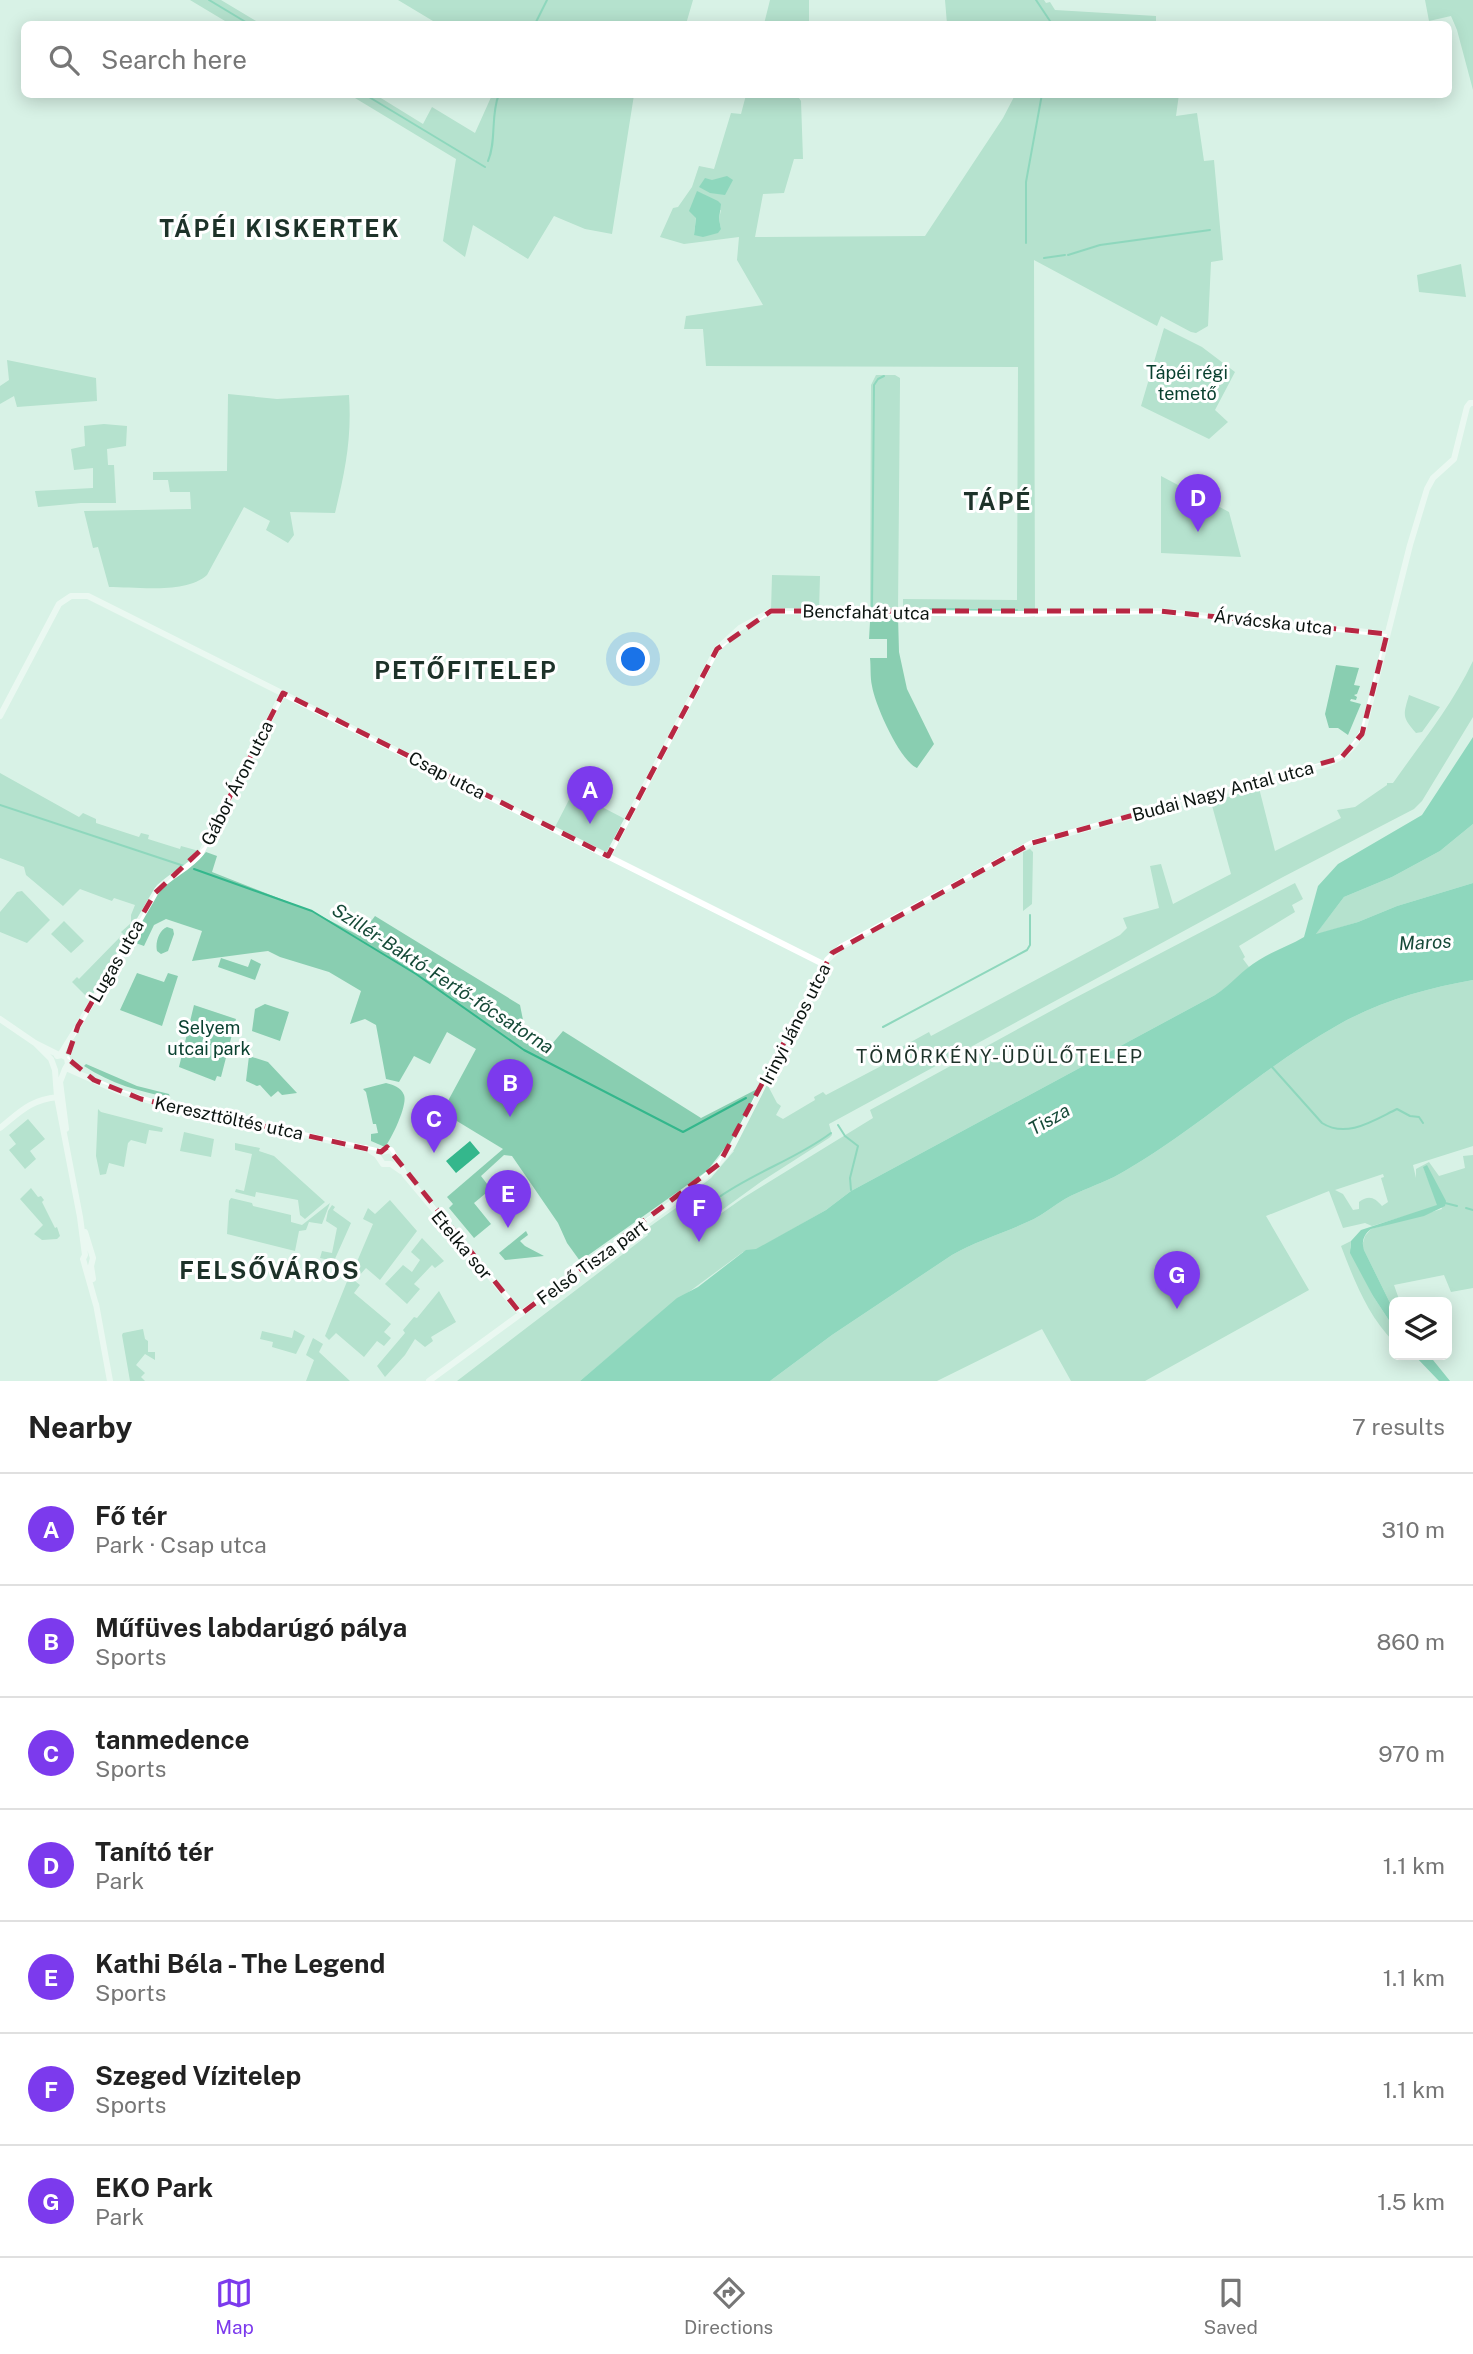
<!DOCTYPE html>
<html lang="en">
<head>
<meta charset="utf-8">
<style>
  body { margin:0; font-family:"Public Sans",sans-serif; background:#f2f2f2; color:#222 }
  .controls { position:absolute; right:21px; bottom:21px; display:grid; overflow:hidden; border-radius:10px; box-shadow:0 4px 18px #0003 }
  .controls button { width:63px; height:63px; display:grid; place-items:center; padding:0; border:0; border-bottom:2px solid #e0e0e0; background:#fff; color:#222; font:35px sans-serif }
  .you { position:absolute; left:634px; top:660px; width:24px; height:24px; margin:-18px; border:5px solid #fff; border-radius:50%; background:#1a73e8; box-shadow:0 0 0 10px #1a73e833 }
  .badge { display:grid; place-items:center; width:46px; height:46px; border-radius:50%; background:#7c3aed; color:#fff; font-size:23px; font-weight:700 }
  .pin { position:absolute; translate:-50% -58px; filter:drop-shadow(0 2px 4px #0008) }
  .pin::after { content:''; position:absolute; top:37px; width:24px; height:21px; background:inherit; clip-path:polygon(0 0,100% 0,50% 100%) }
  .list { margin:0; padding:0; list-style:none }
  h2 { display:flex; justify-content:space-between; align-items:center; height:91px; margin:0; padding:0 28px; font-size:30px }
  h2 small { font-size:23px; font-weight:400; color:#767676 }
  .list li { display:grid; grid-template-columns:46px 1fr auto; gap:21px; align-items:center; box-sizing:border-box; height:112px; padding:0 28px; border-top:2px solid #e0e0e0 }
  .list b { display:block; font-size:26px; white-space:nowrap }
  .list p { margin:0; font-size:23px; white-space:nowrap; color:#767676 }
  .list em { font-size:23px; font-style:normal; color:#767676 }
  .icon { flex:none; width:38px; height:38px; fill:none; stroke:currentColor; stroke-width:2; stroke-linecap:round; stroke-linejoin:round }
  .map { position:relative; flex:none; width:1473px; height:1381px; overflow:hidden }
  .search { position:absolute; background:#fff; box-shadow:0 4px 18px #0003; left:21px; right:21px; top:21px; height:77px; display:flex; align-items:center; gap:18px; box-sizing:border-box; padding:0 24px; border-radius:10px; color:#767676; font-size:26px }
  .sheet { height:875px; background:#fff }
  nav { display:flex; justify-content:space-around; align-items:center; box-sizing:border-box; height:98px; border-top:2px solid #e0e0e0; background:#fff; font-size:19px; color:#767676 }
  nav a { display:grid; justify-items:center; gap:4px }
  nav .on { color:#7c3aed }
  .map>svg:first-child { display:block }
</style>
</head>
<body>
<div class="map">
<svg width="1473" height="1381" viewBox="0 0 1473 1381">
  <rect width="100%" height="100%" fill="#d8f2e6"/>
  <path fill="#89ceb1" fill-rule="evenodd" d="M190 0H221L261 24H230Z
    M398 0H693L686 24H438Z
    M770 0H809V24H764Z
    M945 0H1044L1046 3 1050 2 1055 10 1156 16V24H947Z
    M1425 0H1473V90L1457 30 1451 16 1429 21Z
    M1179 94 1176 116 1197 113 1204 161 1214 160 1223 260 1211 262 1208 326 1196 333 1191 332 1161 316 1157 326 1034 260 1035 617 903 615V599L1017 600 1018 367 706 366 703 329H684L686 316 763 305 737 260 739 237 684 244 660 237 673 208 678 207 692 187 699 166 714 169 731 113 741 114 746 95H797L801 101 803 159H794L784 193 763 194 755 237 925 236 1003 118 1015 95ZM721 210 719 219 721 229 694 235 696 217Z
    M350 95H376L423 124 432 107 475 133 492 95H634L612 234 585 229 554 216 528 259 473 225 465 257 443 241 456 159Z
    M1461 264 1466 297 1419 292 1417 275Z
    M1164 328 1202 347 1235 372 1215 410 1228 422 1209 439 1141 406Z
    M7 360 96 378 97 401 17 407 14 396 0 404V386L9 380Z
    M876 375H895L900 378V383L898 611 870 610 871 385Z
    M228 394 277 399 349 395C352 438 345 472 335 513L290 512 294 535 288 543 266 530 270 521 244 507 207 575C186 594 137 587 109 587L98 547 93 548 84 511 191 509 190 492H170L168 480H153V472L227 471Z
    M104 424 127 426 126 446 107 449 108 465H114L116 503H81L38 507 35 491 93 488V468L74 470 71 449 85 446 84 426Z
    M1161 476 1229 512 1241 557 1161 553Z
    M772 575 820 576 819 612 771 611Z
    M881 615 898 616 899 652 907 689 934 744 917 768C900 761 875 705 872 686 870 677 871 667 870 658H887V639H869L870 622H881Z
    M1473 661V717L1422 801 1414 809 1283 877 829 1124 832 1135 829 1138 762 1181 722 1210 718 1212 706 1199 694 1208 706 1224 743 1198 873 1118 870 1110 1071 1000 1295 883 1303 899 1292 905 1295 912 1239 946 1245 957 1243 959 1249 967 1230 985 1215 995 851 1191 826 1210 756 1250 743 1252 663 1311 580 1381H457L648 1235 645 1230 687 1200 693 1192 711 1178 734 1151 727 1145 707 1171 580 1261 567 1243 558 1223 512 1156 504 1155 481 1176 491 1189 474 1203 491 1224 474 1238 449 1208 453 1204 447 1197 503 1149 442 1112 476 1049 447 1032 430 1064 414 1056 399 1082 386 1079 376 1025 365 1019 350 1024 361 991 329 972 280 957 268 951 192 961 202 931 166 919 154 925 144 946 130 941C142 920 152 896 171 880 183 870 196 865 206 852L217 856 212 872 309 910 360 936 375 916 520 1005 526 1035 546 1051 563 1031 701 1118 767 1084 777 1103 781 1106 776 1115 783 1119 815 1100 814 1097 823 1092 826 1095 883 1065 880 1059 929 1032 931 1036 1120 935 1127 928 1123 918 1159 908 1150 866 1161 864 1173 904 1231 874 1211 802 1259 788 1275 851 1341 818 1337 810 1355 807 1387 785V783H1393C1421 743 1451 707 1473 661Z
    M1336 665 1359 668 1354 685 1360 686 1357 694 1354 695 1357 697 1356 700 1351 699 1350 701 1361 704 1348 735 1338 728H1329L1325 714Z
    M1409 695 1440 707 1422 732 1416 733C1402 717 1403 716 1409 695Z
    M0 773 79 817 83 813 96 819V823L139 837 141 833 149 835 148 839 180 849 181 846 199 851 188 863 157 885 91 1001 72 982 77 977 79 979 123 934 121 932 131 923V915L135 905 114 898 112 901 80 889 63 906 26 875 24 867 0 858Z
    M573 792 627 820 608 856 554 829Z
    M1473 824V883L1397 906 1358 922 1315 935 1344 897 1392 877 1440 851Z
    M1030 849 1033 852 1032 904 1023 911V852Z
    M22 891 50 920 27 943 0 932V912L17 892Z
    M64 921 84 941 71 953 51 934Z
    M167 927 173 929 174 934 168 951 161 954 157 951C155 943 159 930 167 927Z
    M221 958 248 967 251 959 261 964 255 980 218 967Z
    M137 973 164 982 168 973 178 976 162 1026 120 1010Z
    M1473 980V1146L1413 1165 1416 1178V1169L1429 1162 1439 1176 1465 1168 1463 1156 1473 1155V1288L1451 1292 1444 1275 1394 1285 1400 1302H1394V1311L1362 1246 1365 1236 1371 1229 1442 1209 1423 1167 1437 1201 1438 1205 1435 1207 1372 1226 1365 1223 1343 1228 1329 1191 1266 1216 1309 1290 1145 1381H1071L1042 1329 937 1381H770L832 1335 952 1255C978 1240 1007 1232 1034 1219 1045 1213 1055 1205 1065 1199 1081 1190 1098 1185 1114 1177 1193 1134 1259 1069 1338 1025 1378 1002 1427 988 1473 980ZM1383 1174 1384 1177 1381 1178 1388 1202 1382 1206C1374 1197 1369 1195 1359 1202V1209L1353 1210 1343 1194 1335 1190Z
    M265 1004 289 1012 280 1041 252 1031 255 1009Z
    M194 1005 236 1019 221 1077 217 1076 215 1081 179 1067Z
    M249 1056 268 1062 297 1093 282 1095 278 1091 271 1097 260 1085 257 1086 246 1081Z
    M86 1064 137 1086 169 1094 170 1098C139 1091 111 1084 84 1066Z
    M386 1083C393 1085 401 1087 404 1095 408 1105 391 1140 385 1147L371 1141V1134L378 1133 376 1124H373L366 1092 363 1089Z
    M98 1109 101 1112 163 1128 162 1132 149 1130 146 1144 131 1140 128 1143 124 1167 109 1163 106 1174 100 1175 96 1156Z
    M28 1119 45 1139 30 1151 36 1159 25 1169 9 1150 16 1144 9 1135Z
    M184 1132 214 1139 211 1157 180 1151Z
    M235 1143 260 1148 259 1151 274 1156 325 1202 305 1219 300 1215 298 1200 256 1192 255 1197 235 1192 236 1189 244 1191 252 1154 235 1150Z
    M31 1188 38 1197 41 1196 44 1200 42 1202 55 1228 57 1227 60 1236 57 1239 42 1240 34 1234 43 1225 20 1199Z
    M231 1198 252 1203 253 1206 291 1215V1222L302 1225 330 1203 322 1224 309 1222 306 1230 299 1231 295 1251 227 1234 229 1201Z
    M390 1200 417 1231 380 1280 366 1268 358 1277 346 1266 345 1260 356 1264 373 1224 363 1219 368 1208 375 1214Z
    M332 1205 335 1207 333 1210 351 1223 334 1261 320 1258 322 1251 332 1253 337 1228 326 1221 328 1211Z
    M526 1231 528 1235 520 1241 525 1246 544 1256 505 1260 499 1253Z
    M422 1238 444 1261 435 1268 432 1265 414 1284 420 1289 407 1304 385 1284 403 1265 412 1272 420 1260 411 1252Z
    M1351 1241 1350 1248 1373 1296 1394 1328V1342C1368 1316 1354 1280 1341 1246Z
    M342 1271 360 1285 354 1293 391 1324 384 1332 391 1338 384 1346 377 1341 364 1357 336 1333 329 1340 325 1336 348 1279 339 1275Z
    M439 1291 456 1322 431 1337 433 1341 425 1347 415 1339 405 1355 385 1377 377 1366 405 1333 403 1330 414 1317 417 1318Z
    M143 1329 145 1339 148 1341V1352H155V1360L145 1354 136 1365 145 1373 141 1377 145 1381H130L122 1335 123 1333Z
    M294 1330 305 1336 296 1354 272 1347 273 1342 260 1339 262 1331 292 1338Z
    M313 1338 323 1344 319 1352 350 1381H306L314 1360 306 1355Z"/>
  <path fill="#34b78c" d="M727 176 733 180 725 195 710 193 699 187 705 178 712 180Z
    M697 191 718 201 721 204 719 219 721 229 718 233 703 237 694 235 696 218 689 211Z
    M1473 737V824L1440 851 1392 877 1344 897 1316 934 1358 922 1397 906 1473 883V980C1427 988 1378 1002 1338 1025 1259 1069 1193 1134 1114 1177 1098 1185 1081 1190 1065 1199 1055 1205 1045 1213 1034 1219 1007 1232 978 1240 952 1255L832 1335 770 1381H580L677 1298 698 1287 746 1250 756 1249 826 1210 851 1191 1215 995C1231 985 1242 970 1259 960 1273 951 1289 946 1304 937L1318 886 1338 864 1422 815Z
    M470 1141 480 1153 456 1173 446 1161Z
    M1427 1165 1446 1201 1445 1206 1424 1216 1371 1229C1364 1234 1361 1242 1364 1250L1394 1311V1328L1373 1296 1350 1253 1351 1241 1361 1230 1437 1205 1423 1167Z
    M1414 1355H1429L1450 1381H1439Z"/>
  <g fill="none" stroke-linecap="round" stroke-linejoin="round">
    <path stroke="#34b78c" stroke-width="2" d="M209 0 249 24
      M1036 0 1052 24
      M535 24 547 0
      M364 94 485 167
      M488 161C497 140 490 116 499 94
      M1026 243V182L1042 94
      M1068 255 1100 245 1210 230
      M1044 258 1065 255
      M872 608 874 385 878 379 884 376
      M873 608 896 609
      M904 609H959
      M965 610H1017
      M0 805 184 866
      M194 869 312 911 416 974 524 1050 683 1132 746 1098
      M883 1027 1027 950 1030 945V915
      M1272 1067 1322 1123C1347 1139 1374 1120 1397 1109L1410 1116 1419 1117 1423 1123
      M838 1125 845 1136 858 1146 850 1178 851 1190
      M715 1200C751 1173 795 1160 831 1133
      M1445 1203 1457 1206
      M1466 1208 1473 1210"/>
    <path stroke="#fff" stroke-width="6" d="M0 716 59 604 71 596H88L825 965
      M608 856 717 649 740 628 771 611 1024 614 1159 611 1387 634
      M0 1019 35 1043 59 1055
      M35 1043 51 1059 55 1070 57 1097 80 1217 85 1255 83 1259 96 1305
      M60 1055 78 1026 157 890C170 875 189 869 201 853L283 693
      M57 1056 62 1055 67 1058 68 1064 65 1069
      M66 1068 120 1092 153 1102 381 1152 391 1150 405 1175 521 1314
      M65 1069 60 1082 66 1129
      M0 1128C21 1111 30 1100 58 1097
      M366 1148 377 1155 383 1164H391L401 1171
      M85 1232 93 1258 91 1266 93 1279
      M96 1304 110 1381
      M429 1381 686 1193 713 1170 732 1147 827 960 841 947 1032 843 1327 764C1345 757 1357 746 1364 728L1410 545 1427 489 1433 478 1454 459 1467 407 1470 403H1473"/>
  </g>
  <path d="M0 0H1473V1381H0ZM771 611H1159L1387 634 1362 734 1341 758 1032 843 832 953 719 1164 521 1314 387 1147 381 1152 141 1099 94 1080 67 1058 78 1026 155 893 204 847 283 693 608 856 717 649Z" fill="#d8f2e6" fill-opacity=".55" fill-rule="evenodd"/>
  <path fill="none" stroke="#b82743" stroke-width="5" stroke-dasharray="14 9" stroke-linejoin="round" d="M771 611H1159L1387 634 1362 734 1341 758 1032 843 832 953 719 1164 521 1314 387 1147 381 1152 141 1099 94 1080 67 1058 78 1026 155 893 204 847 283 693 608 856 717 649Z"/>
  <g text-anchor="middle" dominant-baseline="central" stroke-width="6" stroke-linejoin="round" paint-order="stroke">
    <g font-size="18" fill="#0a4130" stroke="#fff">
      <text x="1187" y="372">Tápéi régi<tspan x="1187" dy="21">temető</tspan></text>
      <text x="209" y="1027">Selyem<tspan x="209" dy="21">utcai park</tspan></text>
    </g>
    <g font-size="18" fill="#0b1410" stroke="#fff">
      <text transform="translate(866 612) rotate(1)">Bencfahát utca</text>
      <text transform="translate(1273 622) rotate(6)">Árvácska utca</text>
      <text transform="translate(447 775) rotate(27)">Csap utca</text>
      <text transform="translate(237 783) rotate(-63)">Gábor Áron utca</text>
      <text transform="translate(1223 791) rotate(-15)">Budai Nagy Antal utca</text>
      <text transform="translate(116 961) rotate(-60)">Lugas utca</text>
      <text transform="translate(795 1024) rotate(-63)">Irinyi János utca</text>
      <text transform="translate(229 1118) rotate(12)">Kereszttöltés utca</text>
      <text transform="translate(462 1245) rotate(50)">Etelka sor</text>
      <text transform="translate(592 1262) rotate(-36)">Felső Tisza part</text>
    </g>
    <g font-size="19" font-style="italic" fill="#164a38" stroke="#fff">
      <text transform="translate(1425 942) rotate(-3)">Maros</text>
      <text transform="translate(443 978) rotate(33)">Szillér-Baktó-Fertő-főcsatorna</text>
      <text transform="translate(1049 1119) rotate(-30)">Tisza</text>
    </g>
    <g font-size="19" letter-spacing="2" fill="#1d3229" stroke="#fff">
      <text x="1000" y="1056">TÖMÖRKÉNY-ÜDÜLŐTELEP</text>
    </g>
    <g font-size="24" font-weight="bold" letter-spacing="2" fill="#1d3229" stroke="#fff">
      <text x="280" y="228">TÁPÉI KISKERTEK</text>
      <text x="998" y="501">TÁPÉ</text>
      <text x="466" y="670">PETŐFITELEP</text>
      <text x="270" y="1270">FELSŐVÁROS</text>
    </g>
  </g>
</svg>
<div class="controls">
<button><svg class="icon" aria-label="layers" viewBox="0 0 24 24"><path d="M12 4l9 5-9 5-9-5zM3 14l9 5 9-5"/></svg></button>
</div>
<div class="you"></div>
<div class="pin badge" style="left:590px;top:824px">A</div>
<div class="pin badge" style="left:510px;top:1117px">B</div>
<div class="pin badge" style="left:434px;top:1153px">C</div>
<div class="pin badge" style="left:1198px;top:532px">D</div>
<div class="pin badge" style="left:508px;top:1228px">E</div>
<div class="pin badge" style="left:699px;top:1242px">F</div>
<div class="pin badge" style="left:1177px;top:1309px">G</div>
<div class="search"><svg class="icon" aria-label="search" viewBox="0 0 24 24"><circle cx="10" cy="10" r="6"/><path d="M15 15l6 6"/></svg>Search here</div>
</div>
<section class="sheet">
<h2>Nearby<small>7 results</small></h2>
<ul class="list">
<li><span class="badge">A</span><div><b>Fő tér</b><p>Park · Csap utca</p></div><em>310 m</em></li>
<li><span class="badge">B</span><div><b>Műfüves labdarúgó pálya</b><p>Sports</p></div><em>860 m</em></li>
<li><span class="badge">C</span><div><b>tanmedence</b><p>Sports</p></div><em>970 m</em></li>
<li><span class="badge">D</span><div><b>Tanító tér</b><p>Park</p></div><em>1.1 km</em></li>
<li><span class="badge">E</span><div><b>Kathi Béla - The Legend</b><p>Sports</p></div><em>1.1 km</em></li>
<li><span class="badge">F</span><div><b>Szeged Vízitelep</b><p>Sports</p></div><em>1.1 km</em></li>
<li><span class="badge">G</span><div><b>EKO Park</b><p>Park</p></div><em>1.5 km</em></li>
</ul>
</section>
<nav>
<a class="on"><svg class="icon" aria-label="map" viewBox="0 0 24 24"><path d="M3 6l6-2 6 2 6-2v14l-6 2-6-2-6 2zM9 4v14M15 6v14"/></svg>Map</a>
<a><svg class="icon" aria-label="directions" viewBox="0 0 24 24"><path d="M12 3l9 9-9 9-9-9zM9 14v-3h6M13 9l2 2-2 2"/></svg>Directions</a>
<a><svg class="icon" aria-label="saved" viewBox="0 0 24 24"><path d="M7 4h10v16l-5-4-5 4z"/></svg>Saved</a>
</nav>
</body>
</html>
